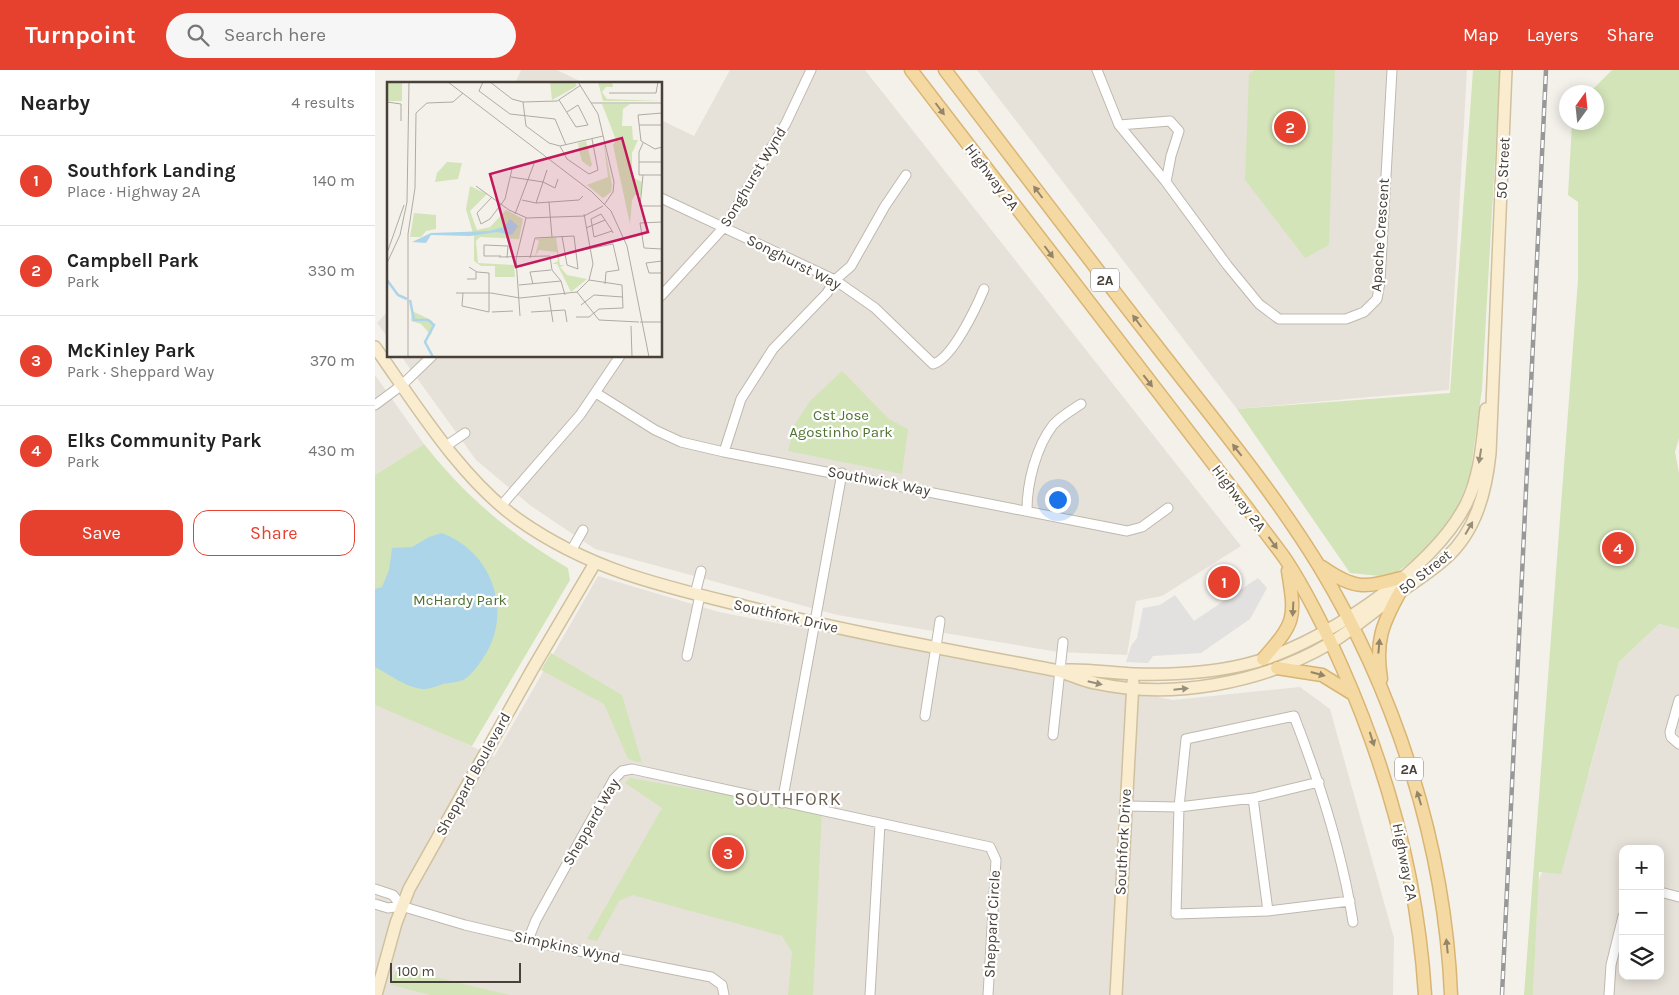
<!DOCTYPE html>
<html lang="en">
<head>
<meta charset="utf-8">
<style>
  body { margin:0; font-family:Karla,sans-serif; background:#f6f6f6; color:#222 }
  .controls { position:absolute; right:15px; bottom:15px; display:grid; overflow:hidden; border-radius:10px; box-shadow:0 2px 12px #0003 }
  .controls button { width:45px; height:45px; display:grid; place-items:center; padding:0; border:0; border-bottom:1px solid #e0e0e0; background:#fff; color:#222; font:25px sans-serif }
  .compass { position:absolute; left:1184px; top:15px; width:45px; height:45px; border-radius:50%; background:#fff; box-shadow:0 2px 12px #0003; rotate:15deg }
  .scale { position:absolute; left:15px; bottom:12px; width:131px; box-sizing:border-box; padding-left:5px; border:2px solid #474139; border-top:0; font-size:14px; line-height:18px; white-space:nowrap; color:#474139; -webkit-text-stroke:4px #fff; paint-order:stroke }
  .you { position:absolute; left:682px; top:429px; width:18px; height:18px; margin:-12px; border:4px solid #fff; border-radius:50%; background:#1a73e8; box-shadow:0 0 0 8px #1a73e833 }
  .badge { display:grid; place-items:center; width:32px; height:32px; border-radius:50%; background:#e6402f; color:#fff; font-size:16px; font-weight:700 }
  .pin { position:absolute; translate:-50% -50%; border:2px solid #fff; box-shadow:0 1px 5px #0006 }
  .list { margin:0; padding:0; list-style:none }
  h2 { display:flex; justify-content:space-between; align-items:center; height:65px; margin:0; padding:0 20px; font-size:21px }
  h2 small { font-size:16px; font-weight:400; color:#767676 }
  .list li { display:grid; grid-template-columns:32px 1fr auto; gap:15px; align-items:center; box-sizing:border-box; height:90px; padding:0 20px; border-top:1px solid #e0e0e0 }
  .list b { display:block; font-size:19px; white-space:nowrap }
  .list p { margin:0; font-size:16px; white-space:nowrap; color:#767676 }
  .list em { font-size:16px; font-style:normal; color:#767676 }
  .actions { display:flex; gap:10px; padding:15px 20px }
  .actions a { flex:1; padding:11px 0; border:1px solid #e6402f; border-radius:15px; text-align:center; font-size:18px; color:#e6402f }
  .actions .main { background:#e6402f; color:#fff }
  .icon { flex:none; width:28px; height:28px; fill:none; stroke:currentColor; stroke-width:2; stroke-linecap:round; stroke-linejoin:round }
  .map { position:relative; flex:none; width:1304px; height:925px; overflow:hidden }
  header { display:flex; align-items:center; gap:30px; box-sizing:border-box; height:70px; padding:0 25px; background:#e6402f; color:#fff }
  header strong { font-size:24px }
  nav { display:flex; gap:28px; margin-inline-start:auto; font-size:18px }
  .search { width:350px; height:45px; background:#f6f6f6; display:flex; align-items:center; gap:12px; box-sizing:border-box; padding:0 18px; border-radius:28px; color:#767676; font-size:19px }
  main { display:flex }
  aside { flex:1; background:#fff }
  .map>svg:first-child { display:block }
</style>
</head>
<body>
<header>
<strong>Turnpoint</strong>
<div class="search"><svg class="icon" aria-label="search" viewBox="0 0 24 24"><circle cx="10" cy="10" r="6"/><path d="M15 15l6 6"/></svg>Search here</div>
<nav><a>Map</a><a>Layers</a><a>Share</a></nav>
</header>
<main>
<aside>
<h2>Nearby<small>4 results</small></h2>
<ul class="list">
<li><span class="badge">1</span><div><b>Southfork Landing</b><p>Place · Highway 2A</p></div><em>140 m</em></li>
<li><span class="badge">2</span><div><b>Campbell Park</b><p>Park</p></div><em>330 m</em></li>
<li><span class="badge">3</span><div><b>McKinley Park</b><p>Park · Sheppard Way</p></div><em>370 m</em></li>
<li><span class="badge">4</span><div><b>Elks Community Park</b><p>Park</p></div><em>430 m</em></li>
</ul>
<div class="actions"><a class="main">Save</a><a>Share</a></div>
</aside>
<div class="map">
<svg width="1304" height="925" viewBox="0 0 1304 925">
  <rect width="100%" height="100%" fill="#f4f1eb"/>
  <path fill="#e7e2d9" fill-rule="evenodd" d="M146 0H182L211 14H140Z
    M355 0H490L866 476 787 526 761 531 752 585 683 582 462 545 220 479 156 436 101 390 26 286H286V50L319 66Z
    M602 0H1092L1074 320 862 339Z
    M14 240V269L2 253Z
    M0 305 49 374 0 405Z
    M223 506 344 542 798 630 925 617 955 639 1019 868 1018 925H0V635L57 657 119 687Z
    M1284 554 1304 559V925H1158L1163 811 1214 703 1244 592ZM1248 779H1285V906H1248Z"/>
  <path fill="#d3e4b8" d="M879 0H960L954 175 930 188 870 110 874 4Z
    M1098 0H1125L1107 319 1095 406 1070 467 1015 507 975 503 862 339 1075 323Z
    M1237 0H1304V368L1300 382 1304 403V559L1284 554 1244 592 1186 804 1164 802 1158 925H1149L1203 210V132L1193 125 1197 53 1222 52V22H1215Z
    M467 301 514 349 533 359 527 404 413 381 420 354 435 331Z
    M49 374C90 426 136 465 193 498L195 510 97 676 0 635V405Z
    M176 583 247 625 267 693 253 689 229 634 166 600Z
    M255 708 447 742 438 925H413L417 882 407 866 257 825 244 831 222 871 212 869 287 738 250 713Z
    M22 898 135 925H55L16 915Z"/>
  <path fill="#e3e1df" d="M883 508 892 518 875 549 826 583 778 586 773 593 751 592 756 576 762 568 768 538 785 535 800 525 819 551Z"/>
  <path fill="#add5ea" d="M67 463C115 481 137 537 112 582 106 591 99 603 90 609 85 612 74 613 68 614 62 616 55 619 49 619 33 619 14 604 0 597V519L7 517 14 500 17 478 37 477 54 467Z"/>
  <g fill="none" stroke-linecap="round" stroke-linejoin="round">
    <defs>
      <path id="street" d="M722 0 744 55 791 112 852 195 884 234 904 249H971L989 242 1002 229 1005 212 1017 0
        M744 55 795 51 804 61 796 86 791 112
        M286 128 460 210 500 238 558 294C577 289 601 238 609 219
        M286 226 350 156 411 53 436 0
        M221 323 280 360 306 372 349 382 752 461 767 457 793 438
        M0 335 27 315 57 286
        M71 376 90 363
        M349 382 366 329 398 279 452 223 460 210 476 196 510 136 531 105
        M126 436 205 345 245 286
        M652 440C652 413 661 377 678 355 685 347 697 340 706 334
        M196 481 208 460
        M320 524 326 501
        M312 586 325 525
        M1304 630 1295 662 1296 667 1304 674
        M550 646 565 551
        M678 665 688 572
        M878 728 893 841
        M407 733 467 403
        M750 736 804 737 878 728 944 712
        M0 819 18 825 26 836
        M1285 822 1304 827
        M975 831 893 841 801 844 804 737 811 669 919 646C945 713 967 781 978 852
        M0 834 13 838 26 836 90 855 174 875 336 907 347 915 349 925
        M153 870 161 850 239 709 247 701 257 699 615 777 621 790 613 925
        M495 925 505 754
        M1234 925 1236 895 1248 846"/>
      <path id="secondary" d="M0 277C41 335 86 409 144 450 215 500 287 516 369 536 473 562 579 581 684 601 696 605 708 611 720 613 797 630 887 613 954 574 976 561 995 544 1016 529 1033 515 1054 504 1071 488 1101 461 1111 422 1115 383L1131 0
        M691 600C714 599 736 603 759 604 794 605 834 603 868 595 941 579 1060 500 1092 432 1106 403 1107 370 1111 339
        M1 925 21 853 34 819 157 600 220 493
        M741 925 758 612"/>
      <path id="primary" d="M536 0 873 439C885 456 899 473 911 490 933 524 951 561 967 597 1013 701 1043 811 1050 925
        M570 0C639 90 707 181 777 270 834 344 895 416 944 496 1021 623 1070 776 1076 925
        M947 497C980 520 989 518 1026 508
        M888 589C920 552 921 550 913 501
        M902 598 947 605 978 624
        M1006 609C1000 572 1007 554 1025 522"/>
    </defs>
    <use href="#street" stroke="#bfb8ae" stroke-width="11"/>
    <use href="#secondary" stroke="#cfc09f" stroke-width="14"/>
    <use href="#primary" stroke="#d9b573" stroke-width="15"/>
    <use href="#street" stroke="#fff" stroke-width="9"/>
    <use href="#secondary" stroke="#faedcf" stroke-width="11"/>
    <use href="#primary" stroke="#f5d9a2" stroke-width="12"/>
    <defs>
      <path id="rail" d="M1127 925 1171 0"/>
    </defs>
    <use href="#rail" stroke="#989898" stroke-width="4.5"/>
    <use href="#rail" stroke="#fff" stroke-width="2.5" stroke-dasharray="8" stroke-linecap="butt"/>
  </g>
  <defs><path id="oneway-solid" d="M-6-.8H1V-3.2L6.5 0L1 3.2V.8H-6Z" transform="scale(1.25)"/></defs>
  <g fill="#958568">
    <use href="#oneway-solid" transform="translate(565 39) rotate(53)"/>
    <use href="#oneway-solid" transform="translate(663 122) rotate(-127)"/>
    <use href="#oneway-solid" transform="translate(674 182) rotate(53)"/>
    <use href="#oneway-solid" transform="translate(762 251) rotate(-127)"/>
    <use href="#oneway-solid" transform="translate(773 311) rotate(52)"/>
    <use href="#oneway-solid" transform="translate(862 380) rotate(-128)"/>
    <use href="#oneway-solid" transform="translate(898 473) rotate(54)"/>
    <use href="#oneway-solid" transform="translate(918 539) rotate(93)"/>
    <use href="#oneway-solid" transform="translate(1004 576) rotate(-85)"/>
    <use href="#oneway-solid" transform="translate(943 604) rotate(15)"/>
    <use href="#oneway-solid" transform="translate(997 669) rotate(72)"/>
    <use href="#oneway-solid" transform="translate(1044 728) rotate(-107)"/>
    <use href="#oneway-solid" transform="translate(1072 876) rotate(-96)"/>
  </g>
  <g fill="#988e7c">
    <use href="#oneway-solid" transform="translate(1105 386) rotate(99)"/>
    <use href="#oneway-solid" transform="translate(1094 458) rotate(-60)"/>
    <use href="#oneway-solid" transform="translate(720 613) rotate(13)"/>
    <use href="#oneway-solid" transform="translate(806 619) rotate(-6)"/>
  </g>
  <g text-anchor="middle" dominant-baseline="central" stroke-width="4.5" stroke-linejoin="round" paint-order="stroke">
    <g fill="#fff" stroke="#7e7a74" stroke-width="1">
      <rect x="716" y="198.5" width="28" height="23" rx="4"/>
      <rect x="1020" y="687.5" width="28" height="23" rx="4"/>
    </g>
    <g font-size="14" font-weight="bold" fill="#474139">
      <text x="730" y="210">2A</text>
      <text x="1034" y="699">2A</text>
    </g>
    <g font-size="15" fill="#474139" stroke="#fff">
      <text transform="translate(1128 98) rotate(-87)">50 Street</text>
      <text transform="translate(378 107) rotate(-59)">Songhurst Wynd</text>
      <text transform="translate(617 107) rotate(53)">Highway 2A</text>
      <text transform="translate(1005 165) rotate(-86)">Apache Crescent</text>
      <text transform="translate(419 192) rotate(27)">Songhurst Way</text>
      <text transform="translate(504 411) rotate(11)">Southwick Way</text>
      <text transform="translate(864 428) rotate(53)">Highway 2A</text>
      <text transform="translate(1050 502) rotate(-38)">50 Street</text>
      <text transform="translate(411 546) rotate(13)">Southfork Drive</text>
      <text transform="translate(98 704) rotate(-61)">Sheppard Boulevard</text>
      <text transform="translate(216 752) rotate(-60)">Sheppard Way</text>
      <text transform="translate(748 772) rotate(-87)">Southfork Drive</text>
      <text transform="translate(1030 792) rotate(79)">Highway 2A</text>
      <text transform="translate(617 854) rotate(-87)">Sheppard Circle</text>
      <text transform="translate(192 877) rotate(12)">Simpkins Wynd</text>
    </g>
    <g font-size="15" fill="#4f7431" stroke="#fff">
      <text x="466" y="345">Cst Jose<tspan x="466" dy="17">Agostinho Park</tspan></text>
      <text x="85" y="530">McHardy Park</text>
    </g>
    <g font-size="18" letter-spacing="1" fill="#695e51" stroke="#fff">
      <text x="413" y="729">SOUTHFORK</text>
    </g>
  </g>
  <g transform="translate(12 12)">
    <rect width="275" height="275" fill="#f4f1eb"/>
    <path d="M0 0H15V19H0ZM163 0H188L190 4 165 18ZM211 0H225L226 5H219L215 10 220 17 275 19H216ZM215 22H243L236 27 235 44H245L246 58H251L245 71V95L255 100 254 113H248L245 118 243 142 255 198 226 63 229 58ZM216 56 225 103 224 110 216 116 200 103 221 95ZM199 59 205 83 203 85 195 79 192 68 191 61ZM60 80 75 81 71 97 48 100 50 91ZM83 104 100 112 83 129 90 148 103 145 119 128 136 137 132 157 93 155 89 159 91 181 127 183 128 195H108V184H94L87 179V155L79 127ZM27 131 49 133V147L39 149 34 155H23ZM169 155 173 183H178L173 185 180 193 200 197 184 210 170 182H165L171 179 170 170 152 168 148 174 152 159 148 157ZM25 229 44 238 47 242 44 253 34 242 24 239Z" fill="#d3e4b8"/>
    <path d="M123 137 131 144 125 153 110 150 83 154 44 153 39 161 25 160 44 151 102 149 117 145Z" fill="#add5ea"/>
    <path fill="none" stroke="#add5ea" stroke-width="2.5" d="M0 198 11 213 20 217M23 218 27 238H41L47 243 38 260 46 275"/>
    <path fill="none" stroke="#afaba4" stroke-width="1" d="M61 0 205 110 224 129 240 164 262 275M96 0 92 9 123 32 168 37 179 63M103 0 125 17 136 20 170 19 194 3M191 0 211 32 227 100 226 110 217 123M222 11H269L271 0M172 18 189 45 201 43 191 23 180 30M0 20 14 22V39M136 20 139 44 162 61 173 64 216 54M204 21H275M275 31 251 33 254 59 268 67 275 65M252 43H275M256 61 252 70V93H275M173 64 180 77 202 92 211 88 205 57M252 80H275M256 93 253 124H275M124 95 156 100 168 106 171 97M89 104 122 128 140 136 197 134 216 124M105 115 90 131 94 142 103 137 118 117 125 87M135 118 149 121 192 118 196 114M162 120 165 155M149 121 160 88M128 132 148 79M275 140 253 141 257 166 275 167M199 146 218 138M225 149 207 155 204 137 214 132 224 147 226 151M191 169 226 162 232 188 219 190 218 202M0 171 17 123M114 174H97V163L121 164 120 176M112 175 163 174 165 188 174 199 178 213M143 176 148 156 187 154 191 187 180 183 175 154M275 179 259 181 262 191H275M0 181 13 153 20 120 22 0M82 185 90 190 102 191V230M80 197H89V190M146 202 143 190 164 188M132 203 174 199M190 210 212 238 252 240M69 211H104L133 216 190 210 202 198 206 182 197 132M76 211 75 224 102 230M162 215 166 240M194 223 207 213 236 215M105 230 126 229M144 230 178 228 180 240M133 234 129 177 139 136M189 235H202L212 227 236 226 235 203 202 198M253 240H275M244 244 245 275M21 275V152L28 106 29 31 40 21 66 20 76 11"/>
    <path fill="#c2185b" fill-opacity="0.15" stroke="#c2185b" stroke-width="2.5" d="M235 56 261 150 129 185 103 92Z"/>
    <rect width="275" height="275" fill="none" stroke="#474139" stroke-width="2.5"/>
  </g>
</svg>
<div class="controls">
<button>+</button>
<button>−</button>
<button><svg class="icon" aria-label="layers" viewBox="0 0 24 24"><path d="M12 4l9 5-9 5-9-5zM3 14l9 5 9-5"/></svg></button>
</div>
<svg class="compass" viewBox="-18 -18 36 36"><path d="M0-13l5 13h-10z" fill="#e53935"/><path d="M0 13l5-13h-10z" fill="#767676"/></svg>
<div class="scale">100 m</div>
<div class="you"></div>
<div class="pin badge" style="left:849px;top:512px">1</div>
<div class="pin badge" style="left:915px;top:57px">2</div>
<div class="pin badge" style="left:353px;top:783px">3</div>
<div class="pin badge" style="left:1243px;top:478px">4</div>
</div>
</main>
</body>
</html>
